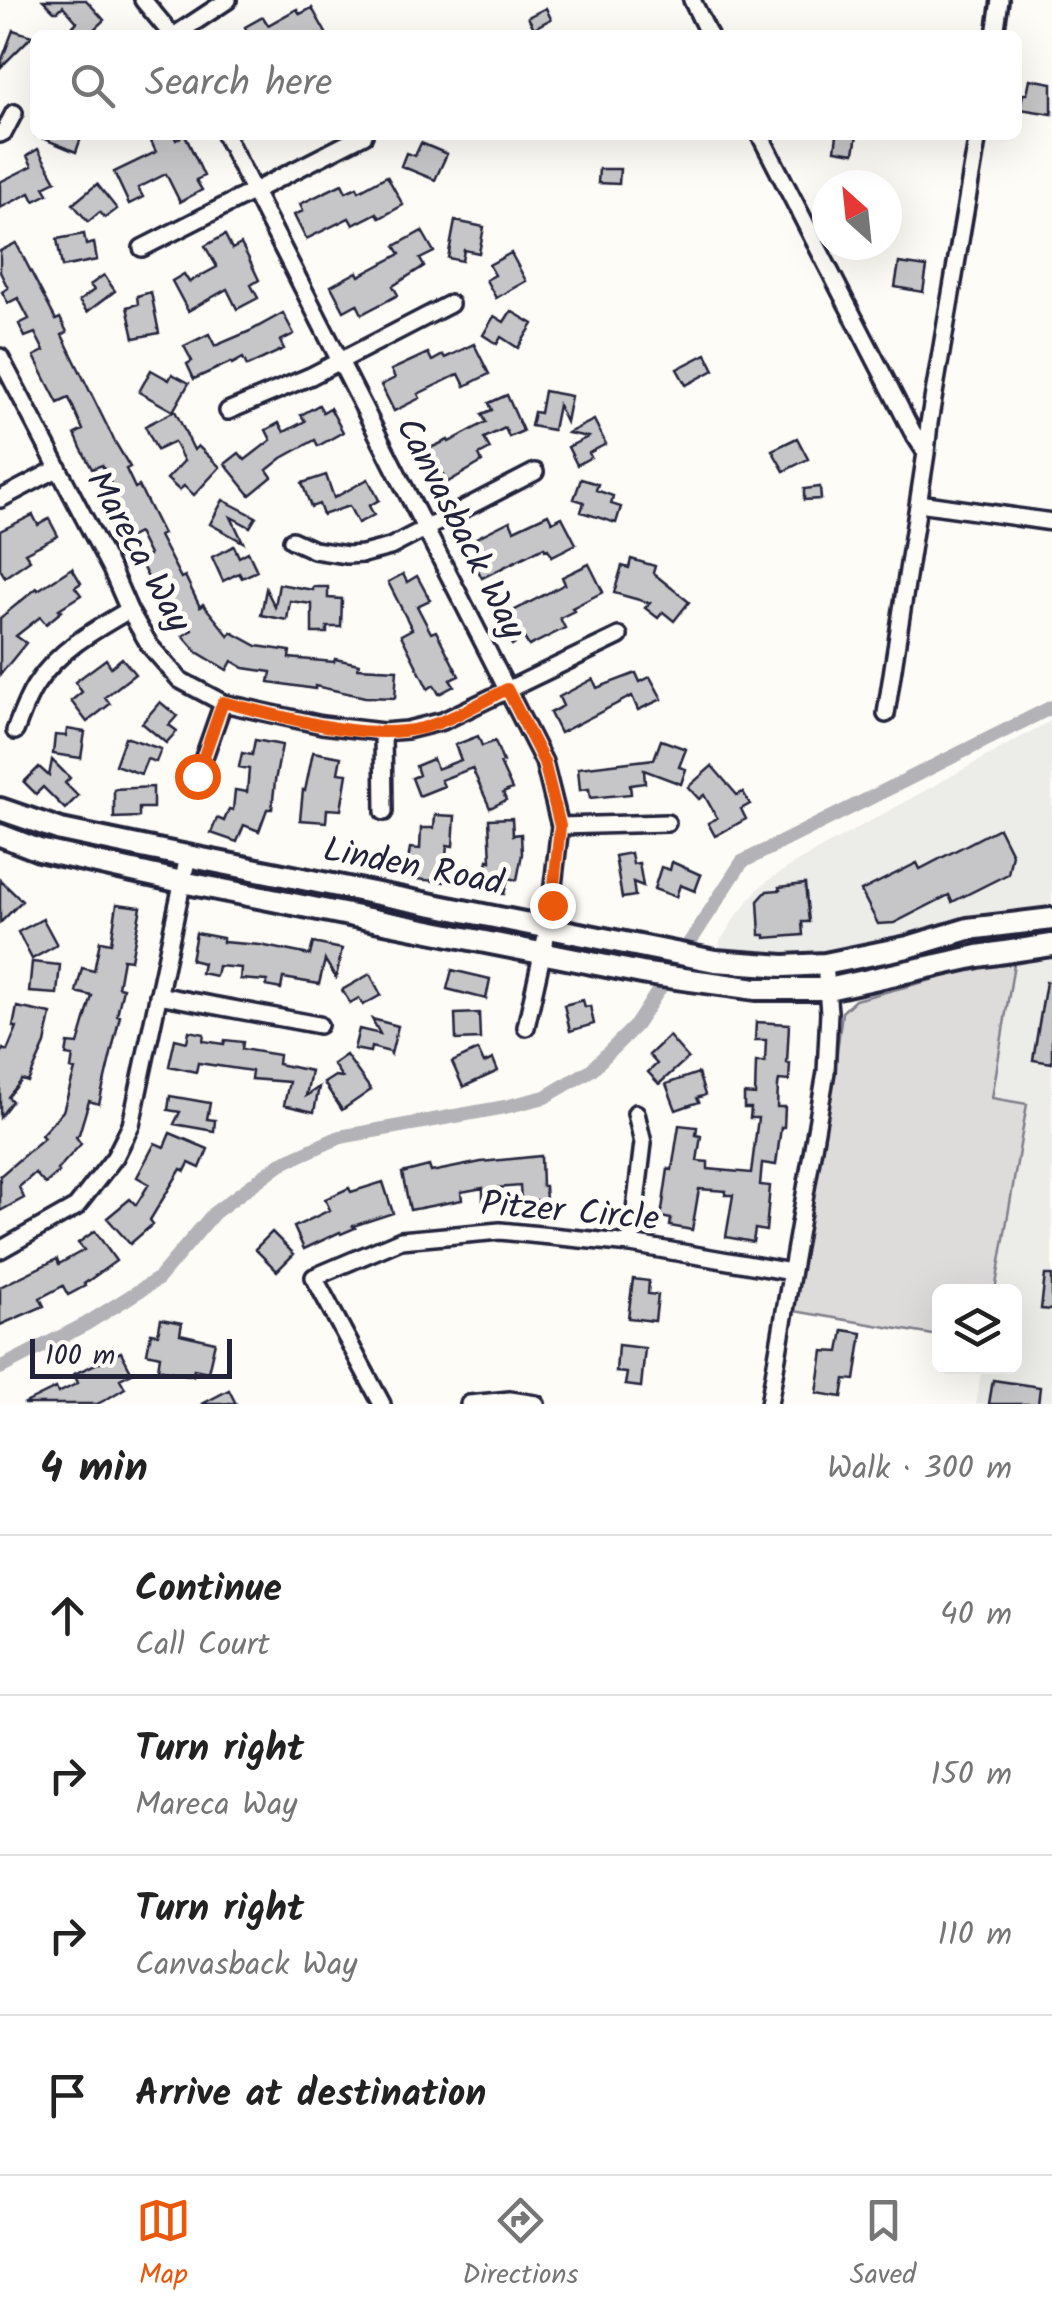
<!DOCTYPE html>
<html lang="en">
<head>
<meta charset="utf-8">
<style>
  body { margin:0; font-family:Kalam,sans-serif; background:#f2f2f2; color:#222 }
  .controls { position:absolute; right:30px; bottom:30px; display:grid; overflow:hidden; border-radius:15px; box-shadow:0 10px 40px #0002 }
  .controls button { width:90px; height:90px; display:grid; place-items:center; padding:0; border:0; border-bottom:2px solid #e0e0e0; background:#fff; color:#222; font:50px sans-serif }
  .compass { position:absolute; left:812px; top:170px; width:90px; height:90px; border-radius:50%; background:#fff; box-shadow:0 10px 40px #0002; rotate:333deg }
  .scale { position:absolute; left:30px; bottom:25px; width:202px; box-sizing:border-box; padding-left:10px; border:5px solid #22223b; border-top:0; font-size:28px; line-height:35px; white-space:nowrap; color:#22223b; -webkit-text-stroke:8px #fdfcf7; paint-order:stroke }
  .stop { position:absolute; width:30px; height:30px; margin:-22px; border:8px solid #ea580c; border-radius:50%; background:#fff }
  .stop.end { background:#ea580c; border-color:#fff; box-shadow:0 2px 10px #0008 }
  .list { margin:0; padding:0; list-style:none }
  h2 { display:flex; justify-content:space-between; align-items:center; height:130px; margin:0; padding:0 40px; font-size:42px }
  h2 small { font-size:32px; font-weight:400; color:#767676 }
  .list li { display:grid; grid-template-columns:65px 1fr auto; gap:30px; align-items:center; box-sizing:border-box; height:160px; padding:0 40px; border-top:2px solid #e0e0e0 }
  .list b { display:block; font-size:38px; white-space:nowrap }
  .list p { margin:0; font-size:32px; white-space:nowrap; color:#767676 }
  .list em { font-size:32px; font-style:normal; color:#767676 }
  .icon { flex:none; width:55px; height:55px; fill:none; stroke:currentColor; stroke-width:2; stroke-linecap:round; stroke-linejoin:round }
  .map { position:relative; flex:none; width:1052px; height:1404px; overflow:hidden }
  .search { position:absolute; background:#fff; box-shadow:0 10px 40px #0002; left:30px; right:30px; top:30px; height:110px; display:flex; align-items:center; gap:25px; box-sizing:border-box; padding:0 35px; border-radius:15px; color:#767676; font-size:38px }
  .sheet { height:770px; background:#fff }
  nav { display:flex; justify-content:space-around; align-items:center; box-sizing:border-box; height:140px; border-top:2px solid #e0e0e0; background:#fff; font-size:28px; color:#767676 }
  nav a { display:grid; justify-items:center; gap:5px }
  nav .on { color:#ea580c }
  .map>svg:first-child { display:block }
</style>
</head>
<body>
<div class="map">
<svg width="1052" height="1404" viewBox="0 0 1052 1404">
  <rect width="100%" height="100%" fill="#fdfcf7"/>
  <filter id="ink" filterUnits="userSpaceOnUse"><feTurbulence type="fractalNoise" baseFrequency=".01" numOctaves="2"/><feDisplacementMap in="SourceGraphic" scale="20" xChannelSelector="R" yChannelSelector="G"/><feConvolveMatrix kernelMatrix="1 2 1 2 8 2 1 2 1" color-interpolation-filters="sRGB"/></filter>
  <g filter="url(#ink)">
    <path fill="#ecece9" d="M1052 720V912L944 925 832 951 762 955 719 947 720 941 735 918 758 889 769 880 795 863Z
      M1052 960V1404H976L982 1367 1014 1366V1292L995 1291 1026 1105 991 1099 1014 964Z"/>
    <path fill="#dddcdb" stroke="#807f8b" stroke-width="2.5" d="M1014 964 992 1098 1027 1104 995 1291 940 1292 939 1336 794 1311 828 1104 835 1069 842 1012 855 1000 977 968Z"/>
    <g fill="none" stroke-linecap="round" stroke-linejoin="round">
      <path stroke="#b2b2b7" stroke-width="14" d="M0 1368 86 1324 158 1279 214 1213 280 1164 340 1137 505 1107 545 1097 591 1070 636 1025 742 862 1052 707"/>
    </g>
    <path fill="#c6c6c8" stroke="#22223b" stroke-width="2.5" d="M43 0H86L104 20 88 35H82L73 26 77 22 63 6 58 11H54Z
      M312 8 327 35H249L245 27 263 17 268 25 297 9 300 14Z
      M546 8 551 19 534 28 528 17Z
      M13 30 32 36 0 68V65Z
      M1030 79 1052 83V114L1020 109 1023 94H1027Z
      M35 135H82L76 152Z
      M158 135H174L176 140 185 135 204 176 196 180 202 190 180 202 166 174 138 188 143 197 129 204 114 172 156 152 150 139Z
      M837 135H857L854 153 835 150Z
      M421 143 447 154 435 180 401 166 406 153 415 156Z
      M38 149 56 181 44 187 48 194 34 201 30 193 0 208V182L32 166 27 156Z
      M599 169H620L619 184 598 183Z
      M387 176 403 205 380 218 377 213 353 225 349 218 306 239 294 215 303 211 300 204 342 184 346 192 357 187 359 191Z
      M97 184 117 209 105 218 100 212 88 222 73 204Z
      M455 221 484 227 479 253 464 250 462 261 448 258Z
      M422 231 434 252 420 259 424 266 393 286 398 295 362 314 357 304 344 311 331 286 357 272 359 276 400 254 395 246Z
      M84 234 86 245 94 243 97 260 62 267 57 239Z
      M225 235 232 249 241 244 248 257 259 280 251 285 258 298 237 309 227 289 188 311 172 281 184 274 189 282 217 267 205 246Z
      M16 243 56 320 60 318 67 332 62 335 115 442 130 467 126 469 135 488 139 486 163 534 159 536 181 578 185 576 200 607 203 604 229 636 231 632 257 646 290 651 289 658 334 662 335 659 359 664 358 668 397 670 395 698 365 697 315 686V689L269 682 271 672 244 668 232 661 227 670 197 652 183 636 192 630 176 611 173 612 169 604 163 607 139 560 149 555 138 533 128 538 115 514 109 501 117 497 102 465 92 469 81 448 75 434 83 430 69 398 58 403 47 382 34 356 44 351 35 333 25 337 19 324 29 319 18 298 8 303 2 292 8 288 0 272V251Z
      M511 253 526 281 496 298 486 280 495 275 489 265Z
      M899 263 927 267 923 292 895 287Z
      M104 275 115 291 87 312 79 301 94 290 90 285Z
      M151 292 159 333 134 338 127 307 138 304 137 296Z
      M511 311 533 324 518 348 501 337 497 344 483 335 494 316 504 322Z
      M283 313 294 334 280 341 284 349 247 366 243 358 232 364 231 362 194 379 187 364 192 361 184 346 209 334 215 346 250 331Z
      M474 344 489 374 465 386 459 374 418 394 420 398 394 411 381 385 395 378 391 370 428 353 432 361 443 355 445 358Z
      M706 354 714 370 686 385 677 369Z
      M151 370 169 380 172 374 189 383 173 411 139 392Z
      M544 391 571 396 566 422 558 405 553 430 531 426 534 412 540 413Z
      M507 395 523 431 509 437 505 428 484 438 490 449 479 455 482 462 448 482 443 473 429 480 417 454 448 440 449 442 486 422 482 414 492 410 489 403Z
      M319 405 323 412 330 408 343 432 318 446 315 440 282 458 267 470 272 477 250 495 225 464 239 453 245 460 271 440 266 430 279 423 284 432 305 421 301 415Z
      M175 411 194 450 198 446 220 467 194 495 184 486 179 490 167 479 184 461 174 442 157 450 145 426Z
      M594 420 606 444 589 453 591 457 577 465 568 447 588 437 568 433Z
      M797 438 808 459 784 471 772 450Z
      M326 475 334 498 368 479 379 500 369 506 374 515 358 523 349 506 323 515 319 504 311 507 302 483Z
      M581 479 598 484 596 490 613 496 611 504 621 507 616 523 581 512 584 502 574 499Z
      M820 487 821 499 804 500V489Z
      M223 500 256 517 250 527 231 517 243 542 210 524Z
      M548 514 552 522 562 517 576 544 552 556 548 549 545 550 544 547 482 578 469 553 481 547 476 538 510 521 514 530Z
      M33 515 38 525 49 519 58 536 25 553 30 560 5 577 0 569V531Z
      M234 546 239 557 248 552 257 571 242 578 239 573 223 581 212 557Z
      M631 559 655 566 653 573 689 602 674 621 663 612 658 618 645 608 650 603 614 593 622 566 629 568Z
      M589 564 603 592 572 608 574 611 560 618 565 628 529 646 524 638 512 645 498 619 565 584 562 577Z
      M72 568 81 583 75 587 81 595 59 609 62 611 46 624 40 617 16 636 26 643 0 675V618L37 588 38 590Z
      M403 574 407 582 417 576 430 600 417 606 431 633 436 631 459 676 450 680 454 686 439 694 434 685 428 689 401 635 412 629 388 582Z
      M279 584 313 590V587H328V598L342 599 341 627H327V633H312V604L290 601 287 620 261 615 266 589 275 607Z
      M122 658 135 674 105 697 110 704 87 722 71 701 82 692 75 682 106 659 111 667Z
      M636 673 640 682 650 677 662 699 638 710 632 696 560 733 550 713 563 706 559 697 593 679 597 688Z
      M160 702 177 716 169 725 177 731 166 743 142 723Z
      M67 729 85 732 81 758 53 754 55 735 66 736Z
      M478 736 482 746 495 741 503 762 500 763 512 789 503 793 506 800 490 808 472 768 441 780 444 786 419 796 412 778 419 775 416 766 433 759 437 769 461 760 455 745Z
      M125 737 161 749 156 762 147 759 141 774 115 765Z
      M255 740 282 745 275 781 272 809H267L259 831 244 825 237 842 211 833 217 818 224 821 229 809 233 810 235 790 247 792 249 769 239 767 242 753 252 755Z
      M661 740 686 749 679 767 686 769 681 784 644 770 645 783 630 785 631 794 590 798 589 789 580 790 578 768 654 759Z
      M313 752 341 757 338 773 347 774 341 810 327 809 326 822 300 820 303 790 305 791Z
      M52 760 70 778 65 783 78 796 65 809 43 787 36 794 24 782 39 767 49 776Z
      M712 766 737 795 743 792 750 804 741 809 746 819 715 836 708 823 717 818 704 795 699 799 688 787Z
      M153 787V808H139V817L114 818V789Z
      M435 815 455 816 453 846 447 845 444 882 415 879 416 861H408L410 848 420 849 421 828H434Z
      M512 818 513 835 521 834 522 854 517 880 508 878 504 894 482 890 488 860 491 861 489 819Z
      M999 828 1012 854 1008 874 952 902 949 895 894 923 878 924 861 891 917 863 920 869Z
      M631 853 633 864 639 863 643 886 633 882 635 896 622 898 615 856Z
      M672 862 701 875 695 891 680 885 676 897 654 889 661 867 670 870Z
      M0 880 22 901 0 923Z
      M805 884 809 922H802L803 935 765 938V935H760L758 901 767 891 780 890 779 887Z
      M117 904 141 907 131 960 123 959 118 987 123 988 117 1015 120 1016 99 1104 89 1101 79 1134 76 1137 81 1144 57 1170 59 1172 45 1184 35 1173 19 1187 24 1198 0 1211V1176L44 1138 41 1135 63 1111 75 1070 71 1069 73 1056 66 1055 68 1043 78 1044 92 996 76 992 82 968 94 971 100 941 111 943Z
      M43 919 57 945 32 959 18 932Z
      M196 933 223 938V942L260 945 310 955 313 943 342 949 336 978 325 960 319 984 283 978 281 989 266 986 267 981 240 979 241 968 218 966 216 976 201 973 203 963 191 960Z
      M32 962 60 965 57 994 29 992Z
      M452 970 490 979 486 999 447 989Z
      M370 974 381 995 363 1005 359 998 350 1003 342 990Z
      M1046 982H1052V1063L1033 1060Z
      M583 1000 585 1007 590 1006 594 1024 570 1031 564 1005Z
      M17 1007 51 1014 45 1044 28 1082 22 1080 8 1097 12 1101 0 1117V1056L3 1049 7 1051 17 1027H13Z
      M479 1013 480 1039 456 1040 455 1014Z
      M372 1019 398 1026 391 1054 390 1052 371 1047 370 1052 354 1049 359 1029 380 1034Z
      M756 1022 789 1024 787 1063 790 1064 789 1081 779 1080 778 1086 777 1107H785L784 1127H781L776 1165 762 1163 760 1185 770 1186 766 1231 755 1229 753 1242 726 1237 733 1195H725L726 1191 699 1189 692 1230 670 1226 671 1219 661 1217 668 1169 672 1170 679 1125 697 1127 696 1135 701 1136 697 1161 708 1162V1169L751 1173 758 1118H750L751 1108H744V1094L755 1095 756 1062H765L766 1040H755Z
      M189 1031 204 1034 203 1041 224 1044 225 1040 243 1042 242 1049 279 1055 278 1064 311 1071 306 1096 319 1087 314 1112 284 1105 289 1082 251 1079 252 1071 198 1063 196 1072 169 1066 175 1039 187 1042Z
      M669 1036 688 1058 659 1084 648 1072 657 1064 649 1055Z
      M478 1050 484 1063 493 1059 498 1071 463 1087 452 1062Z
      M346 1055 371 1090 342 1110 324 1083 335 1076 342 1077 333 1064Z
      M698 1073 705 1095 697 1098 699 1102 676 1110 666 1084Z
      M170 1096 210 1103 207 1119 215 1120 214 1131 174 1124 180 1112 168 1110Z
      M170 1133 208 1149 200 1168 189 1163 185 1171 181 1169 150 1220 153 1224 130 1244 107 1218 130 1199 136 1205 149 1184 137 1177 155 1143 164 1147Z
      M541 1156 542 1186H545L546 1200 521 1201 520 1186 497 1188 498 1200 483 1201V1188L461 1192 462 1200 410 1210 402 1173 429 1166 431 1172 481 1162Z
      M383 1182 393 1213 353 1226 355 1228 341 1234 340 1232 304 1249 294 1227 330 1210 325 1199 349 1188 351 1192Z
      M95 1231 116 1261 84 1284 85 1286 68 1295 63 1286 40 1298 44 1306 0 1325V1287L57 1259 59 1264 84 1250 78 1243Z
      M272 1232 294 1254 277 1271 255 1249Z
      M1045 1275H1052V1310L1041 1309Z
      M633 1279 649 1281 648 1294 658 1295 655 1321 628 1318Z
      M161 1319 182 1323 180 1334 215 1342 208 1372 194 1369 193 1376 158 1369 160 1356 147 1353 151 1333 158 1334Z
      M843 1330 862 1333 855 1380 845 1379 842 1397 817 1393 823 1351 839 1352Z
      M618 1345 645 1348 641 1387 625 1385 627 1373 616 1372Z
      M121 1352 132 1373 120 1379 125 1388 107 1399 97 1404H23L56 1388 58 1393 78 1383 74 1374Z
      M993 1380 1040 1387 1038 1404H989Z
      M229 1390 236 1404H202Z"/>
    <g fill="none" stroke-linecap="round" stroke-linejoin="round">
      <defs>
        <path id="minor" d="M143 0 172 35
          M692 0 709 35
          M175 35 228 0
          M995 35 1000 0
          M0 134 4 132 14 113
          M225 135 544 762 560 826 548 928 526 1027
          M760 135 912 431 926 453
          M142 248 364 135
          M0 357 112 571 129 610 150 646 180 680 223 703 322 725 383 732 407 730 443 721 619 636
          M228 411 311 376 450 304
          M0 499 57 469
          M919 503 1052 522
          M292 540 314 550 347 555 363 554 390 547 535 472
          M886 714 926 453 929 423 978 135
          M15 731C21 716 26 700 35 686 57 651 94 630 129 610
          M383 732 384 812
          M197 777 223 703
          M560 826 667 823
          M158 995 319 1025
          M631 1244 643 1143 636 1113
          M0 1250 76 1207 115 1157 131 1125 188 856
          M382 1404 314 1277 401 1240 500 1231 631 1244 791 1272
          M469 1404 510 1400 536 1404
          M769 1404 826 1072 829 1012 825 964"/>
        <path id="tertiary" d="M0 809 61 830 147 848 715 961 784 966 825 964 908 947 968 929 1052 919
          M0 835 39 850 182 882 647 974 756 989H828L978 956 1052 945"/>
      </defs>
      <use href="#minor" stroke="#22223b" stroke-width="22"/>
      <use href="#tertiary" stroke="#22223b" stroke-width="28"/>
      <use href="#minor" stroke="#fdfcf7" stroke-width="15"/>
      <use href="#tertiary" stroke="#fdfcf7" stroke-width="20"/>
    </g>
  </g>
  <g fill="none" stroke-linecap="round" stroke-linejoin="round" filter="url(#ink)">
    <path stroke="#ea580c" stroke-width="12" d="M197 776 223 702C281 716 364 742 422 728 452 720 480 703 507 689L544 762 560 826 552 905"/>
  </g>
  <g text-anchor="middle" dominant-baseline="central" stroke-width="10" stroke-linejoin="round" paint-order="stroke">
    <g font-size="35" fill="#22223b" stroke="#fdfcf7">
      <text transform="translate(459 529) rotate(63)">Canvasback Way</text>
      <text transform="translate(137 552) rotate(61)">Mareca Way</text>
      <text transform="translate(413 868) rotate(11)">Linden Road</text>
      <text transform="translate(570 1213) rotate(5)">Pitzer Circle</text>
    </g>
  </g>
</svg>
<div class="controls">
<button><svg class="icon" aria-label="layers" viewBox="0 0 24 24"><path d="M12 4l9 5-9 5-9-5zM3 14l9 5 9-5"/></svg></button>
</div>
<svg class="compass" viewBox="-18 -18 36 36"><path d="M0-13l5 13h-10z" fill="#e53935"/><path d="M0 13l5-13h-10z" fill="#767676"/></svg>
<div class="scale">100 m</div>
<div class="stop" style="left:197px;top:776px"></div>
<div class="stop end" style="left:552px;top:905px"></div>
<div class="search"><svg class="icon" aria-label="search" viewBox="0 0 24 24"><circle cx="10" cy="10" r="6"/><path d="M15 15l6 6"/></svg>Search here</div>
</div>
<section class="sheet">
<h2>4 min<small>Walk · 300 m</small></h2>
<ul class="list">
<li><svg class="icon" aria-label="ahead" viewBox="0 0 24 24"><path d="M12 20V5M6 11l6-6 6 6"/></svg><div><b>Continue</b><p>Call Court</p></div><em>40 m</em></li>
<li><svg class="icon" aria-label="right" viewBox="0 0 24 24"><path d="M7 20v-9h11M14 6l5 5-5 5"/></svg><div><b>Turn right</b><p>Mareca Way</p></div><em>150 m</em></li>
<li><svg class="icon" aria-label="right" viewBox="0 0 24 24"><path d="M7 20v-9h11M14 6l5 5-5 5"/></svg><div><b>Turn right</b><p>Canvasback Way</p></div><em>110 m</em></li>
<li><svg class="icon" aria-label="arrive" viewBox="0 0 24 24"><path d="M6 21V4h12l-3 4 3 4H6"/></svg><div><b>Arrive at destination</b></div></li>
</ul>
</section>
<nav>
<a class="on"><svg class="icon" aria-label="map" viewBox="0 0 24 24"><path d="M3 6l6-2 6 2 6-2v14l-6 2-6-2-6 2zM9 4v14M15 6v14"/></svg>Map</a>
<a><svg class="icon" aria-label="directions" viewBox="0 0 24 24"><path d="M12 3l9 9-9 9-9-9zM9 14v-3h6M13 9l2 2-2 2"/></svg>Directions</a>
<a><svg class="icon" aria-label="saved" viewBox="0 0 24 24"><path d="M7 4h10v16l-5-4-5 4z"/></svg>Saved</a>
</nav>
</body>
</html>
